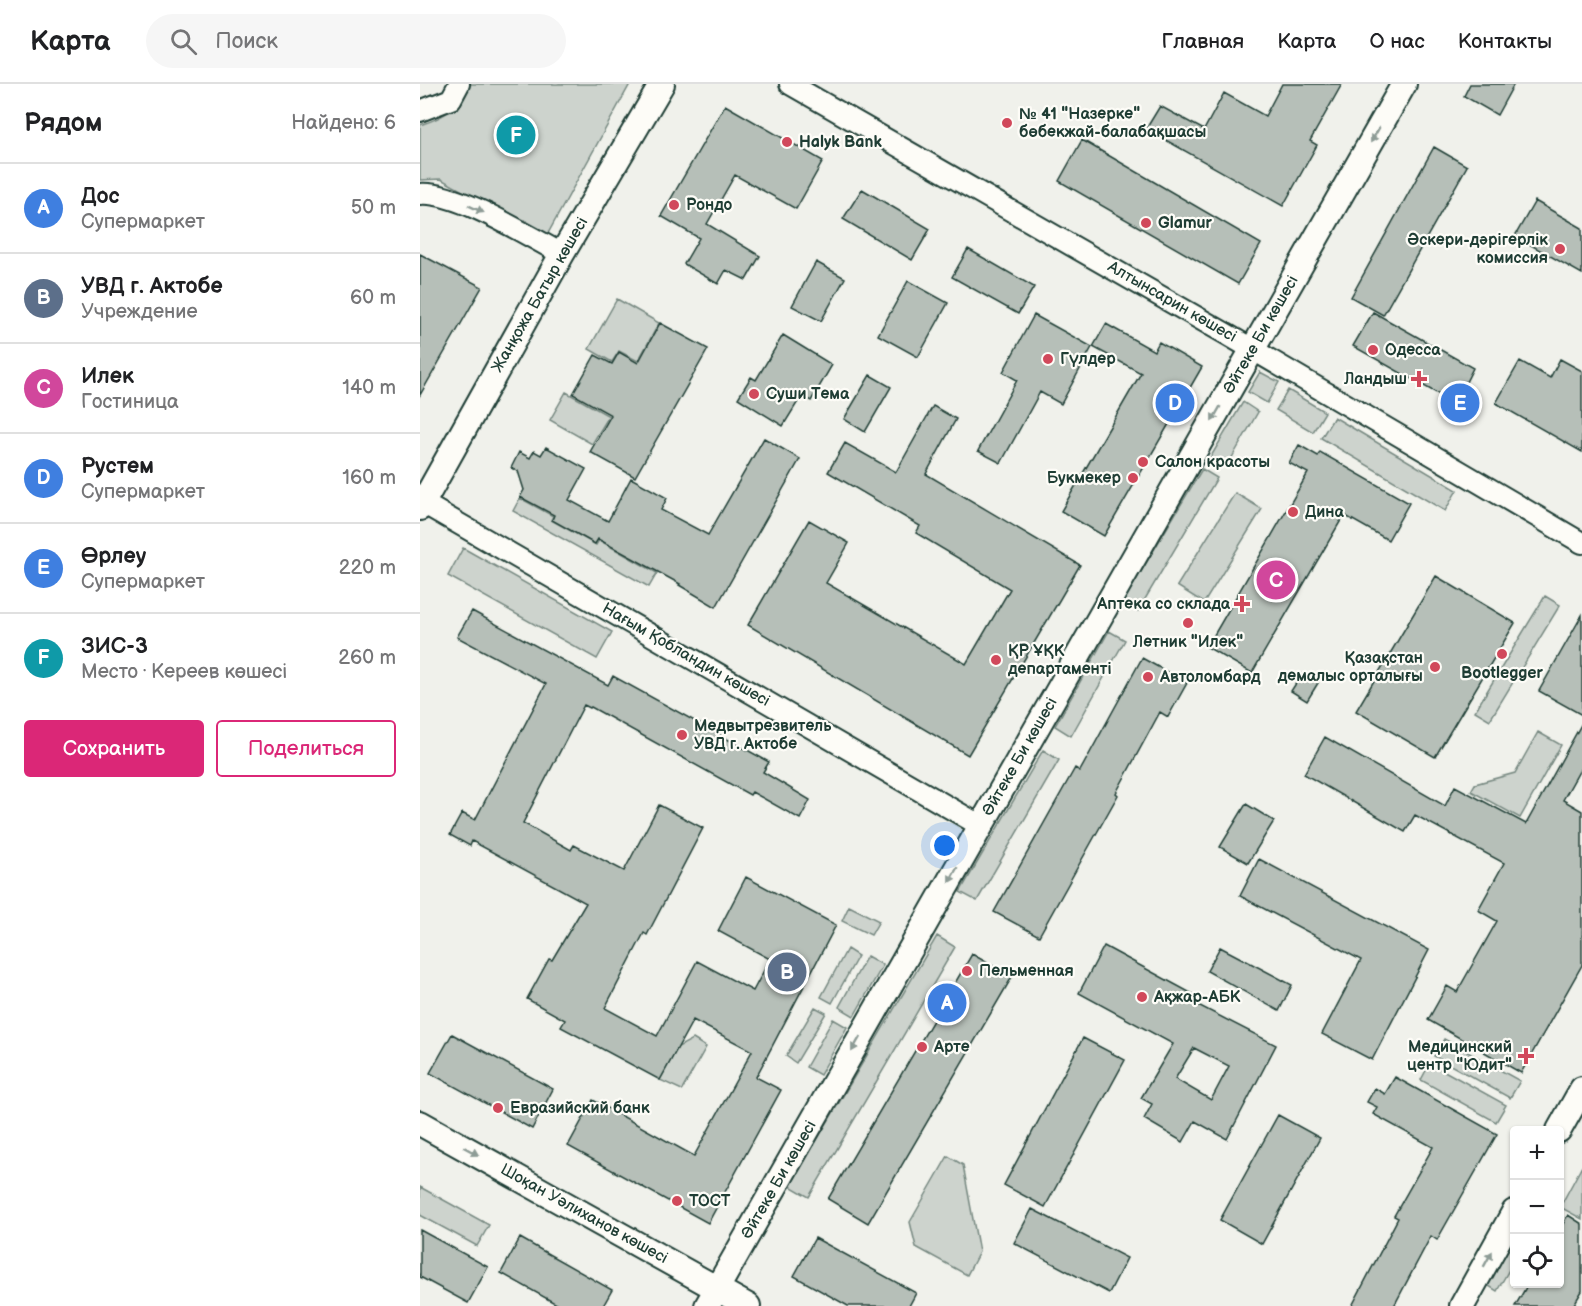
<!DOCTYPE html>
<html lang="ru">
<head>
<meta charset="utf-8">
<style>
  body { margin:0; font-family:"Balsamiq Sans",sans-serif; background:#f6f6f6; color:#202124 }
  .controls { position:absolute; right:18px; bottom:18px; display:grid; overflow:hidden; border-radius:6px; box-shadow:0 2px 4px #0004 }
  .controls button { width:54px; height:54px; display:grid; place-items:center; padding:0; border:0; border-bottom:2px solid #e0e0e0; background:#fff; color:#202124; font:30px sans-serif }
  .you { position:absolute; left:525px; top:762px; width:21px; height:21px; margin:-15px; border:4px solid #fff; border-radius:50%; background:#1a73e8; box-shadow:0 0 0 9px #1a73e833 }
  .badge { display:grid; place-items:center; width:39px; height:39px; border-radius:50%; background:#db2777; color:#fff; font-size:20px; font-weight:700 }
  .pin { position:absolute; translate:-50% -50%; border:3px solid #fff; box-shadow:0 2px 6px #0006 }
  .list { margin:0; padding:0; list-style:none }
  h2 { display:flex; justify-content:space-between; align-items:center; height:78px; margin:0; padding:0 24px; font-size:26px }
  h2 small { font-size:20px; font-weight:400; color:#757577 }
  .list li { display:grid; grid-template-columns:39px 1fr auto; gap:18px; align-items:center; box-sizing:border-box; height:90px; padding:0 24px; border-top:2px solid #e0e0e0 }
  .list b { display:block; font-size:22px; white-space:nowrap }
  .list p { margin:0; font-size:20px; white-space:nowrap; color:#757577 }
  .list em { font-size:20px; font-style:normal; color:#757577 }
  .actions { display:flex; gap:12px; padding:18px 24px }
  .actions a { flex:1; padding:14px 0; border:2px solid #db2777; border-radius:6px; text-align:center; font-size:21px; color:#db2777 }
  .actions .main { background:#db2777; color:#fff }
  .icon { flex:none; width:33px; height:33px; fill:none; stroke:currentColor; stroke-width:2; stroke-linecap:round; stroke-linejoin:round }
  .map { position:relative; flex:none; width:1162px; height:1222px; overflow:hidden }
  header { display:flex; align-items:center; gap:36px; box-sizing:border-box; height:84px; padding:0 30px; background:#fff; border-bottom:2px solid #e0e0e0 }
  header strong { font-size:28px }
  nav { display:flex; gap:33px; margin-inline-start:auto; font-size:21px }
  .search { width:420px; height:54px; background:#f6f6f6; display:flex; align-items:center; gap:15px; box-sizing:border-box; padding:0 21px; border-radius:33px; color:#757577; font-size:22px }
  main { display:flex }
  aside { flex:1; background:#fff }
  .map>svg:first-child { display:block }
</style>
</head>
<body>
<header>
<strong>Карта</strong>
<div class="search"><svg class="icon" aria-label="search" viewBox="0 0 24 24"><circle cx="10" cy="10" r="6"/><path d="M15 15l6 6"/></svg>Поиск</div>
<nav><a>Главная</a><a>Карта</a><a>О нас</a><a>Контакты</a></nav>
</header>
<main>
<aside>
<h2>Рядом<small>Найдено: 6</small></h2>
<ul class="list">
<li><span class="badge" style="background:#3f7fe0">A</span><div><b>Дос</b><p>Супермаркет</p></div><em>50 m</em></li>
<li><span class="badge" style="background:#5c6f8a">B</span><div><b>УВД г. Актобе</b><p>Учреждение</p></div><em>60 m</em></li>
<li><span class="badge" style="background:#d1479c">C</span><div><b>Илек</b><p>Гостиница</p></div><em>140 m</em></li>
<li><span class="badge" style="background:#3f7fe0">D</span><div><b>Рустем</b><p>Супермаркет</p></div><em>160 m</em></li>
<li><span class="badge" style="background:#3f7fe0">E</span><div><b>Өрлеу</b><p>Супермаркет</p></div><em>220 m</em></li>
<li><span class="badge" style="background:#0f9aa8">F</span><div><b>ЗИС-3</b><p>Место · Кереев көшесі</p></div><em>260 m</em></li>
</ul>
<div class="actions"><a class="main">Сохранить</a><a>Поделиться</a></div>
</aside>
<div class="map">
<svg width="1162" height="1222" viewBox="0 0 1162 1222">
  <rect width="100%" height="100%" fill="#f0f1eb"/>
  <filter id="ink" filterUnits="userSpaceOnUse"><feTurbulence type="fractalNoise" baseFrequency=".0167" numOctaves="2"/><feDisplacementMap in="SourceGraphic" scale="12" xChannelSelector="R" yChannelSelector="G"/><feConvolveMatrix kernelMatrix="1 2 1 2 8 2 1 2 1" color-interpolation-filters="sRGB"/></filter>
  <g filter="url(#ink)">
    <path fill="#cdd3cd" stroke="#768880" stroke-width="1.5" d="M51 0H210L126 153 21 95 0 96V41C26 33 37 24 51 0Z
      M197 215 239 239 218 277 199 267 192 278 169 265Z
      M840 288 859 298 847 319 828 308Z
      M868 306 905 328 893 348 856 326Z
      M146 308 189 332 172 360 130 336Z
      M823 318 838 328 806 384 790 374Z
      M914 333 1037 406 1025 427 901 354Z
      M782 385 797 394 718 527 703 518Z
      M815 409 842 425 784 519 757 502Z
      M100 414 133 432 131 436 176 461 179 456 237 489 229 503 93 427Z
      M43 464 192 548 177 575 28 492Z
      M1125 512 1140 521 1070 636 1055 627Z
      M689 547 705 556 651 652 635 642Z
      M1118 648 1141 661 1100 734 1051 707 1055 700 1095 689Z
      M623 666 639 676 557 817 540 808Z
      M429 822 459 837 451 851 422 837Z
      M517 852 535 863 389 1113 370 1102Z
      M427 865 438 872 412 919 401 913Z
      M447 872 463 881 434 932 419 923Z
      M395 923 406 929 376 979 366 972Z
      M413 935 427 943 400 991 386 983Z
      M273 955 286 963 262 1006 240 996 258 963Z
      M1024 955 1100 997 1090 1014 1014 972Z
      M1010 979 1086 1021 1076 1038 1001 996Z
      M528 1072 543 1081 559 1168 547 1191 496 1163 490 1138Z
      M1162 1082V1135L1140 1123Z
      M0 1103 69 1141 57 1162 0 1131Z
      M1094 1145V1177L1077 1207 1064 1199Z"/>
    <path fill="#b6bfb8" stroke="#1f3d34" stroke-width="1.5" fill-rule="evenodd" d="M862 0H922L890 57 897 61 863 122 726 45 740 22 784 46 804 9 845 32Z
      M1050 0H1094L1077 31 1044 12Z
      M305 21 403 77 376 125 315 91 287 140 340 172 326 196 306 186 298 200 264 180 279 154 241 132Z
      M662 56 841 160 818 200 639 97Z
      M1014 63 1047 82 963 231 931 213Z
      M442 105 510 145 492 176 423 135Z
      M1115 117 1162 144V190L1095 152Z
      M548 165 614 203 598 230 532 193Z
      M0 170 62 203 0 311Z
      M396 178 425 194 401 237 372 222Z
      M488 197 528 219 498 273 458 251Z
      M953 228 1053 284 1044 302 1053 307 1043 324 933 262Z
      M614 231 672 263 641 320 620 308 581 379 558 367 597 296 583 288Z
      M240 239 288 265 215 393 170 368 191 331 153 310 175 271 192 280 199 268 218 279Z
      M686 240 734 267 739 258 782 283 684 452 641 427 721 289 673 263Z
      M363 251 412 281 391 317 382 311 363 342 318 314 331 293 336 296Z
      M1140 275 1162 287V368L1076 319 1100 277 1130 294Z
      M450 291 471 303 445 348 424 335Z
      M513 322 536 335 506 390 660 481 548 671 328 541 389 436 429 459 406 499 546 580 590 505 496 449 500 442 408 388 425 359 476 388Z
      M344 354 380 375 296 523 259 501 260 500 178 455 175 460 132 436 134 431 100 413 104 406 98 387 91 384 99 368 110 374 114 367 121 371 126 363 166 385 149 416 188 437 211 394 247 414 241 426 288 451Z
      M879 361 898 372 900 368 989 419 968 456 924 431 832 589 787 563 888 389 869 379Z
      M1016 492 1095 539 1015 673 936 627Z
      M52 527 188 601 193 592 349 678 343 688 390 716 380 735 332 708 330 711 171 623 170 624 164 621 103 739 151 766 154 761 204 787 239 721 283 744 227 851 224 849 185 924 237 952 277 877 333 907 350 875 298 847 326 793 416 841 336 993 361 1006 288 1139 148 1062 173 1016 274 1072 332 967 273 936 240 996 141 943 145 936 107 915 129 875 132 876 166 819 52 757 50 762 30 751 42 729 55 736 126 600 37 553Z
      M1162 531V631L1119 607Z
      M722 574 767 599 748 633 740 628 696 709 698 711 619 852 574 828 655 684 660 687Z
      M882 590 898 599 887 617 871 607Z
      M1162 639V682L1143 716 1162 727V881L1101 989 1008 936 1027 902 1037 908 1077 837 1058 826 1084 779 995 731 985 748 884 690 905 653 1025 722 1035 702 1106 740Z
      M826 720 854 737 828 779 800 763Z
      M839 775 1009 866 952 976 902 950 941 876 820 812Z
      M684 862 782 915 778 921 856 961 807 1055 775 1037 763 1058 724 1035 732 1020 721 1014 753 960 659 909ZM774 964 809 982 791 1016 755 995Z
      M800 863 872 901 859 927 787 887Z
      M552 870 592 893 448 1139 408 1115Z
      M32 950 133 1005 112 1045 10 989Z
      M663 954 705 976 625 1123 584 1101Z
      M975 993 1077 1050 1017 1156 1011 1152 974 1222H932L978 1134 974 1132 1013 1063 953 1030 957 1023 947 1018 955 1004 965 1010Z
      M858 1031 900 1054 842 1160 800 1136Z
      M612 1125 707 1174 689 1209 594 1159Z
      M1148 1131 1162 1140V1207L1153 1222H1095L1108 1200H1140V1145Z
      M0 1146 68 1183 48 1219 0 1193Z
      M100 1154 192 1206 183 1222H140L81 1189Z
      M395 1154 496 1209 489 1222H428L374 1192Z"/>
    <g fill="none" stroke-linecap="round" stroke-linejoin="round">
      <defs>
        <path id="minor" d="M370 0 808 251 1162 459
          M0 27 31 15 39 0
          M0 110C37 107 108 152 142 170
          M3 419 561 742"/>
        <path id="tertiary" d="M0 424 142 170 242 0
          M0 1039 328 1222
          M1139 1046 1162 1005
          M287 1222 984 0
          M1042 1222 1094 1128"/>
      </defs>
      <use href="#minor" stroke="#1f3d34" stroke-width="24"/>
      <use href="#tertiary" stroke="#1f3d34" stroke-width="28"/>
      <use href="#minor" stroke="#fdfcf7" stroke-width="20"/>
      <use href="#tertiary" stroke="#fdfcf7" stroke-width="24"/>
    </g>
    <defs><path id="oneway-solid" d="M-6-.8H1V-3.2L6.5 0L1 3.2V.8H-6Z" transform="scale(1.5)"/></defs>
    <g fill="#8e9c96">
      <use href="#oneway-solid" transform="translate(955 51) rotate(120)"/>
      <use href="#oneway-solid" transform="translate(56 125) rotate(25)"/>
      <use href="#oneway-solid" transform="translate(796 330) rotate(120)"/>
      <use href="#oneway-solid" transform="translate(533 791) rotate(120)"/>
      <use href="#oneway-solid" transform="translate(436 960) rotate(120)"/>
      <use href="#oneway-solid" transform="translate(51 1067) rotate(29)"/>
      <use href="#oneway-solid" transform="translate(1068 1175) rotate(-61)"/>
    </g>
  </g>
  <g fill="#d1495b" stroke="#fdfcf7" stroke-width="2">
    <circle cx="587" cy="39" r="6"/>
    <circle cx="367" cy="58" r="6"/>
    <circle cx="254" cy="121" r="6"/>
    <circle cx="726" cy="139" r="6"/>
    <circle cx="1140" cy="165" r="6"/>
    <circle cx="953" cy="266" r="6"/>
    <circle cx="628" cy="275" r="6"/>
    <path d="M996 286h6v6h6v6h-6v6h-6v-6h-6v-6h6z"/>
    <circle cx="334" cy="310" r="6"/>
    <circle cx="723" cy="378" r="6"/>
    <circle cx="713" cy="394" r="6"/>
    <circle cx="873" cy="428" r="6"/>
    <path d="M819 511h6v6h6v6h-6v6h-6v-6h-6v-6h6z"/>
    <circle cx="768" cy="539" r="6"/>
    <circle cx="1082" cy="570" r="6"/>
    <circle cx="576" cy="576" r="6"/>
    <circle cx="1015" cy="583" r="6"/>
    <circle cx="728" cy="593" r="6"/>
    <circle cx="262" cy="651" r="6"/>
    <circle cx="547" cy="887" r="6"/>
    <circle cx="722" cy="913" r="6"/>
    <circle cx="502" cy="963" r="6"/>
    <path d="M1103 963h6v6h6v6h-6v6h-6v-6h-6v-6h6z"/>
    <circle cx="78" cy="1024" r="6"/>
    <circle cx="257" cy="1117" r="6"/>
  </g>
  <g text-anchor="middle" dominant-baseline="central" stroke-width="4.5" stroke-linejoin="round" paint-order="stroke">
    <g font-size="16" font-weight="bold" fill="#1f3d34" stroke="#fdfcf7" text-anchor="start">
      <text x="599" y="30">№ 41 "Назерке"<tspan x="599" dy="18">бөбекжай-балабақшасы</tspan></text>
      <text x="379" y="58">Halyk Bank</text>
      <text x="266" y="121">Рондо</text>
      <text x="738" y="139">Glamur</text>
      <text x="1128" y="156" text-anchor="end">Әскери-дәрігерлік<tspan x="1128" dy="18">комиссия</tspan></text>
      <text x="965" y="266">Одесса</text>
      <text x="640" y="275">Гүлдер</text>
      <text x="987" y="295" text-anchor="end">Ландыш</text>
      <text x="346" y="310">Суши Тема</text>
      <text x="735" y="378">Салон красоты</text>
      <text x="701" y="394" text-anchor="end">Букмекер</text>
      <text x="885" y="428">Дина</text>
      <text x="810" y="520" text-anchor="end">Аптека со склада</text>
      <text x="768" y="558" text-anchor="middle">Летник "Илек"</text>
      <text x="588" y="567">ҚР ҰҚК<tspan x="588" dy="18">департаменті</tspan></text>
      <text x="1003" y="574" text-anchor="end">Қазақстан<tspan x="1003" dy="18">демалыс орталығы</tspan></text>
      <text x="1082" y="589" text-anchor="middle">Bootlegger</text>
      <text x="740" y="593">Автоломбард</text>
      <text x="274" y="642">Медвытрезвитель<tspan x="274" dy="18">УВД г. Актобе</tspan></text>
      <text x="559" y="887">Пельменная</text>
      <text x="734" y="913">Ақжар-АБК</text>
      <text x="514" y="963">Арте</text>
      <text x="1092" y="963" text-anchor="end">Медицинский<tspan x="1092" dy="18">центр "Юдит"</tspan></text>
      <text x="90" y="1024">Евразийский банк</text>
      <text x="269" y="1117">ТОСТ</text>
    </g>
    <g font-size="16" fill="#1f3d34" stroke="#fdfcf7">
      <text transform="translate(120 211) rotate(-60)">Жанқожа Батыр көшесі</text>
      <text transform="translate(752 218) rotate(30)">Алтынсарин көшесі</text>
      <text transform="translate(841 251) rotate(-60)">Әйтеке Би көшесі</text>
      <text transform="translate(266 571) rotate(30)">Нағым Қобландин көшесі</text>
      <text transform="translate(600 673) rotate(-60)">Әйтеке Би көшесі</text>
      <text transform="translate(359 1096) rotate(-60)">Әйтеке Би көшесі</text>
      <text transform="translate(164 1130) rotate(29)">Шоқан Уәлиханов көшесі</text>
    </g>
  </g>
</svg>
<div class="controls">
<button>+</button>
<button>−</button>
<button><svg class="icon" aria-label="locate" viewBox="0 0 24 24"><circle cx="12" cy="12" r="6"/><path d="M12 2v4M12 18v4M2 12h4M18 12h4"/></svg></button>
</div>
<div class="you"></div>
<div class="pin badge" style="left:527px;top:919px;background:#3f7fe0">A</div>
<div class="pin badge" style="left:367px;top:888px;background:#5c6f8a">B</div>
<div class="pin badge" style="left:856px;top:496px;background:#d1479c">C</div>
<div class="pin badge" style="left:755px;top:319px;background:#3f7fe0">D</div>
<div class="pin badge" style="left:1040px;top:319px;background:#3f7fe0">E</div>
<div class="pin badge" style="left:96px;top:51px;background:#0f9aa8">F</div>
</div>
</main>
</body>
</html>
